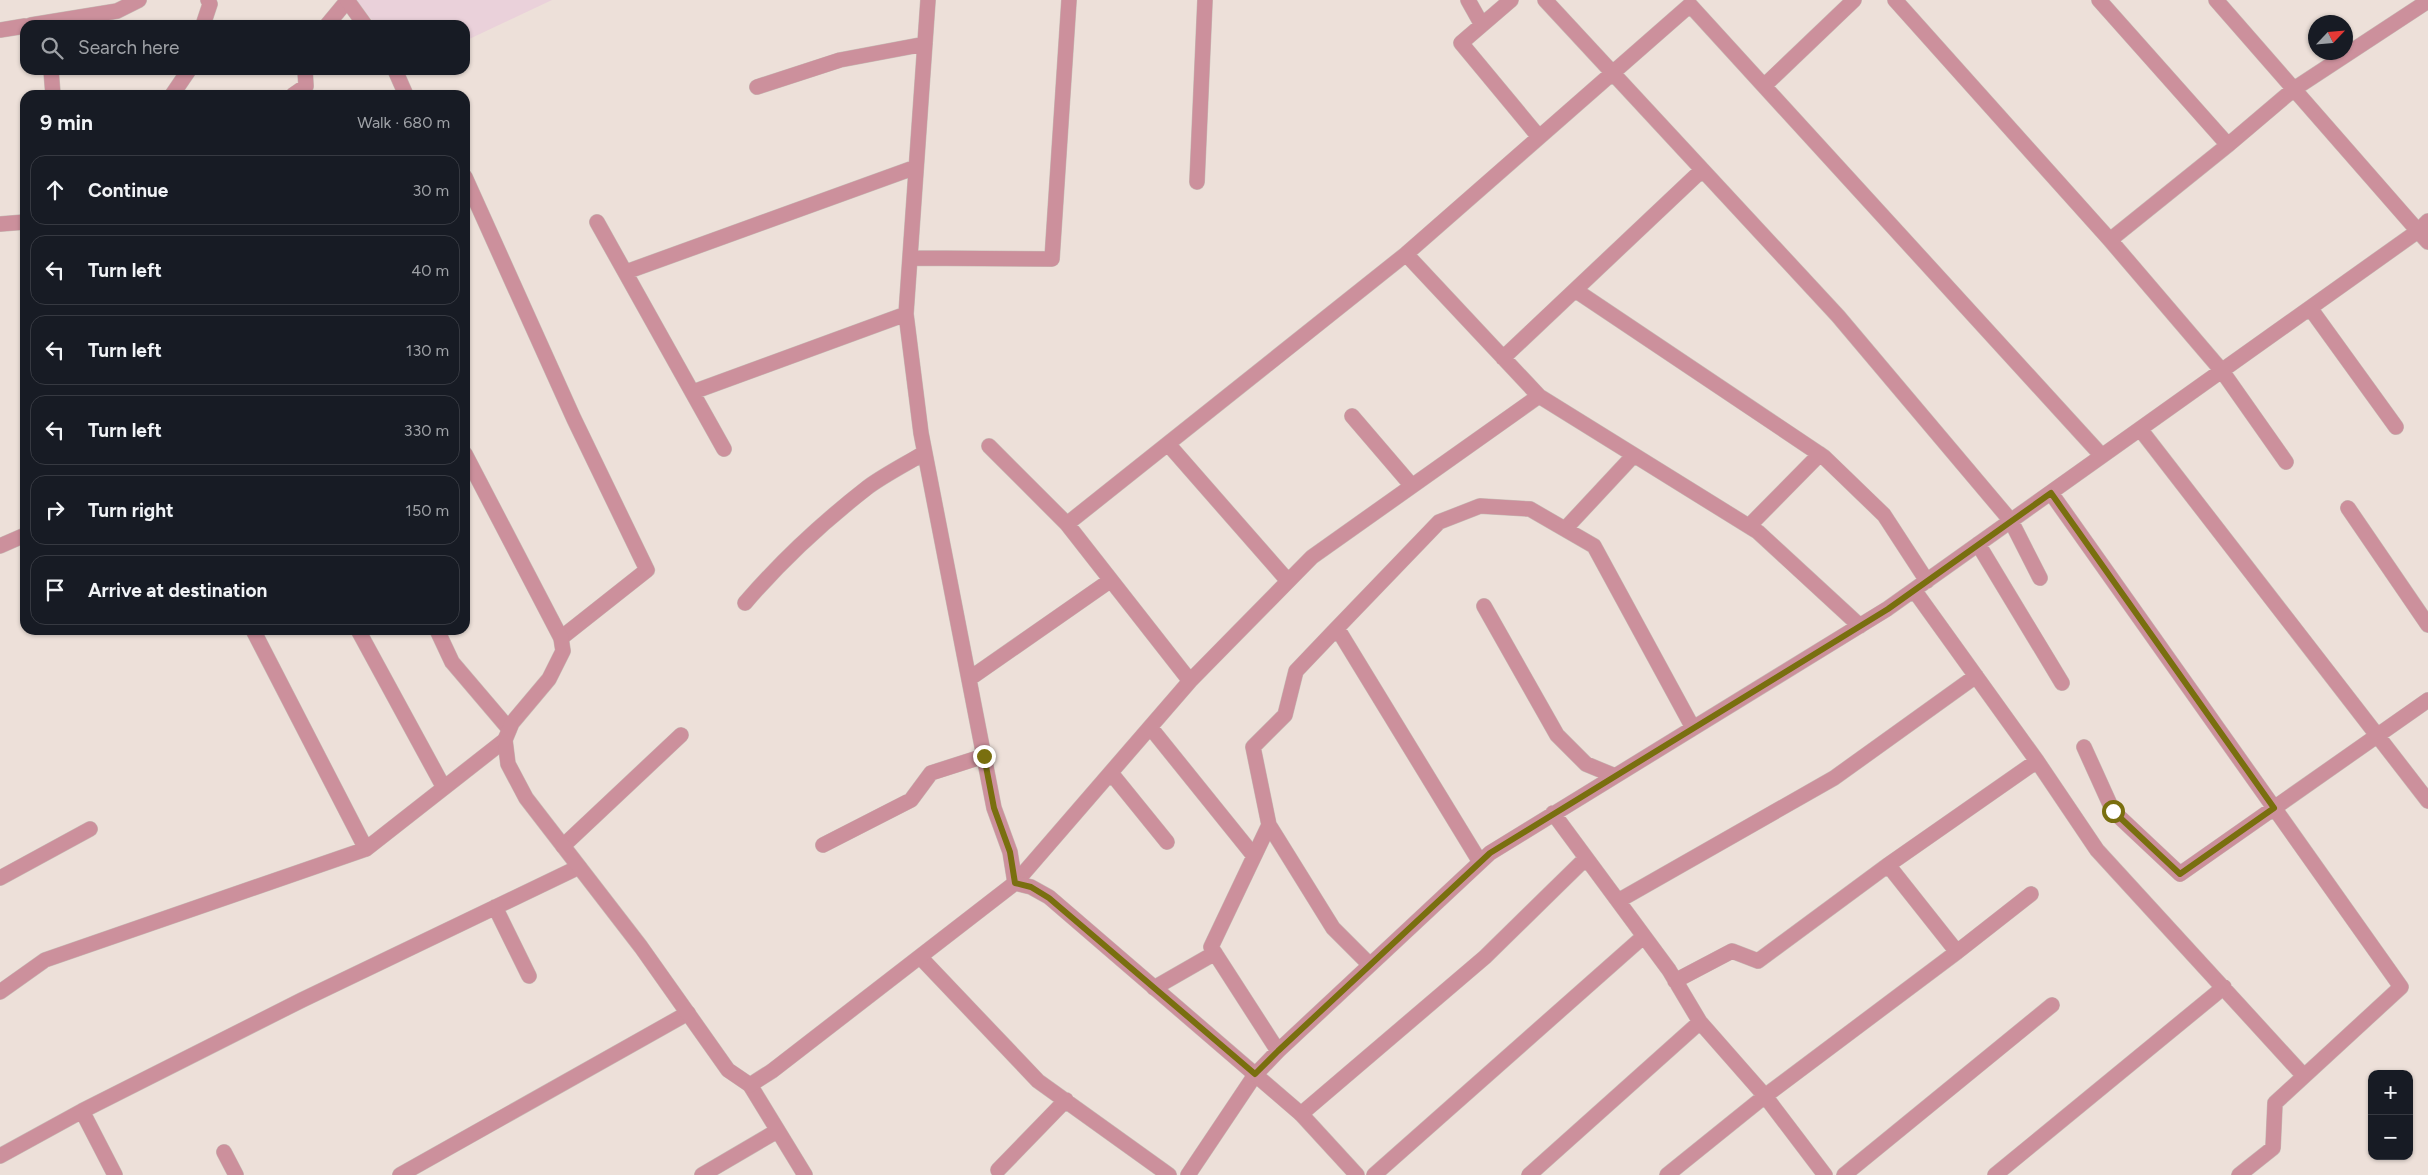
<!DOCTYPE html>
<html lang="en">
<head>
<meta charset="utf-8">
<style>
  body { margin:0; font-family:Figtree,sans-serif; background:#242831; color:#f1f3f6 }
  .controls { position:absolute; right:15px; bottom:15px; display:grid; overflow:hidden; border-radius:10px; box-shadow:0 1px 4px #0004 }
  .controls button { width:45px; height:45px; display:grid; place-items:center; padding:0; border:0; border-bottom:1px solid #363941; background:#171b24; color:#f1f3f6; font:25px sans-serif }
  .compass { position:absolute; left:2308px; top:15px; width:45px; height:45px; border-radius:50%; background:#171b24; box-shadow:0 1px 4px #0004; rotate:64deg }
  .stop { position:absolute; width:15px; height:15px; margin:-11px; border:4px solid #796f0f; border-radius:50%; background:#fff }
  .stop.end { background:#796f0f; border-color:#fff; box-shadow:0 1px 5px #0008 }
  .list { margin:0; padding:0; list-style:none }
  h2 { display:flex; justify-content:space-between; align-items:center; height:65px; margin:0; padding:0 20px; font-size:21px }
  h2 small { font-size:16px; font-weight:400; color:#9ea1a6 }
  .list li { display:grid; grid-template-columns:32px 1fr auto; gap:15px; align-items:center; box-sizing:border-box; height:70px; margin:0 10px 10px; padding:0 10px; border:1px solid #363941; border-radius:15px }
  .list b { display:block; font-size:19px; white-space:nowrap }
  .list em { font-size:16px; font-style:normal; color:#9ea1a6 }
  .icon { flex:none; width:28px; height:28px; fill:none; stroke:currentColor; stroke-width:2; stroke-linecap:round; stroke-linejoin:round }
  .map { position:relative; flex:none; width:2428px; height:1175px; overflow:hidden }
  .search { position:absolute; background:#171b24; box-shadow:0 1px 4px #0004; left:20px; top:20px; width:450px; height:55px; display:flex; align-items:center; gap:12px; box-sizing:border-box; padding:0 18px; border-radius:15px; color:#9ea1a6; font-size:19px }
  .panel { position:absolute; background:#171b24; box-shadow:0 1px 4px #0004; left:20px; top:90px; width:450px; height:545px; border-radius:15px }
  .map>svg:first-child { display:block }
</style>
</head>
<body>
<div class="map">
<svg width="2428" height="1175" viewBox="0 0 2428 1175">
  <rect width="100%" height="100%" fill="#ede0d9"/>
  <path fill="#ead1da" d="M355 0H552L465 41V25H376Z"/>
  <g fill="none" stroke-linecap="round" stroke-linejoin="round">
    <defs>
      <path id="minor" d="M928 0 906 314 921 433 994 808 1010 852 1015 883
        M1468 0 1482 25
        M1511 0 1461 43 1539 137
        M1545 0 1838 316 2011 521 2040 578
        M1895 0 2110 240 2222 371 2286 462
        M2099 0 2228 145 2110 240
        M2216 0 2418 231 2428 221
        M31 25 117 11 139 0
        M203 25 210 4 208 0
        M327 25 347 1
        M0 30 25 26
        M51 70 53 95
        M1764 86 1854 0
        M757 87 840 60 925 44
        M172 95 189 70
        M293 95 306 86 305 70
        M2228 145 2294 89 2428 1
        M465 177 574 419 647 570 561 638
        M1197 182 1205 0
        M597 222 724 449
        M0 224 25 222
        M1406 254 1539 396
        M910 258 1052 259 1069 0
        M626 272 916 167
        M1575 290 1824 457 1884 515 1927 581
        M2310 308 2396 427
        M1503 358 1702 170
        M693 392 906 314
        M1352 416 1412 486
        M2140 429 2428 801
        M1168 444 1288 581
        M989 446 1067 524
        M2051 493 2401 987 2275 1103 2273 1148 2239 1175
        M2348 508 2428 625
        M1749 526 1820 454
        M1565 529 1634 455
        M1978 544 2062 683
        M0 546 25 535
        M1914 590 2037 761 2097 850 2304 1076
        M745 603C782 560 823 522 868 487 886 474 906 464 924 453
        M1484 606 1557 735 1586 764 1615 776
        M1337 628 1439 522 1480 506 1530 509 1594 546 1693 728
        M253 630 366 849 505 740
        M358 630 444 788
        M437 630 452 662 509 729
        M969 679 1111 580
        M1190 681 1067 524 1406 254 1690 5 2102 456
        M1150 727 1254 856
        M2084 747 2113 811 2180 874 2428 700
        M1111 773 1167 842
        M1553 813 1669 970 1700 1022 1765 1096 1825 1175
        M1269 825 1333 928 1370 965
        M823 845 911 800 931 773 984 756
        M563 846 681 735
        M0 878 90 829
        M1015 883 1190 681 1312 557 1539 396 1758 532 1860 626
        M1618 901 1834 778 1976 676
        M495 907 529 976
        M1957 952 2031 894
        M921 958 1038 1081 1169 1175
        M1675 981 1732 951 1758 961 1888 865
        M1154 988 1215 953
        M0 992 45 960 366 849
        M1278 1051 1211 947 1269 825 1253 747 1285 715 1296 671 1337 628 1480 862
        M750 1085 805 1175
        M82 1111 302 1000 579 867
        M1301 1114 1485 957 1586 858
        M224 1152 236 1175
        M0 1156 82 1111 115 1175
        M998 1170 1066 1100
        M400 1175 688 1013
        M702 1175 777 1131
        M1188 1175 1255 1075 1278 1051 1490 853 1887 609 2418 231 2428 242
        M1374 1175 1644 936
        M1529 1175 1700 1022
        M1667 1175 1765 1096 1957 952 1888 865 2037 761
        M1844 1175 2052 1005
        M1995 1175 2224 987"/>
      <path id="tertiary" d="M347 0 365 25
        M395 70 406 95
        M465 454 561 638 563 651 549 679 512 723 505 740 508 764 526 798 641 947 728 1070 750 1085 772 1071 1015 883 1031 887 1049 897 1301 1114 1357 1175"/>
    </defs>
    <use href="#minor" stroke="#c7bcb6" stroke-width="16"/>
    <use href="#tertiary" stroke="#c7bcb6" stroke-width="16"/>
    <use href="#minor" stroke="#cc909c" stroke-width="15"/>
    <use href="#tertiary" stroke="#cc909c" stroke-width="15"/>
  </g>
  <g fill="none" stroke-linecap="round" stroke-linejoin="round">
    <path stroke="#796f0f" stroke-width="6" d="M984 756 994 808 1010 852 1015 883 1031 887 1049 898 1255 1074 1278 1051 1490 853 1888 609 2051 493 2274 808 2180 874 2113 811"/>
  </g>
</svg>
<div class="controls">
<button>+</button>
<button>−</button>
</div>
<svg class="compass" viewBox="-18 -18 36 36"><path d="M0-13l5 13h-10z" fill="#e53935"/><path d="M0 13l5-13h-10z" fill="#9ea1a6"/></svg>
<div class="stop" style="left:2113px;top:811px"></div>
<div class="stop end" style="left:984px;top:756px"></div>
<div class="search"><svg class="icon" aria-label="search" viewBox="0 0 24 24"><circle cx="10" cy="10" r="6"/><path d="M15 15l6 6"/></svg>Search here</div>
<section class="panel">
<h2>9 min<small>Walk · 680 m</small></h2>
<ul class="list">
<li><svg class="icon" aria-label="ahead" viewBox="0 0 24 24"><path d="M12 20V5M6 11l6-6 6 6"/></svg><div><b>Continue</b></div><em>30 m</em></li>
<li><svg class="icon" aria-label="left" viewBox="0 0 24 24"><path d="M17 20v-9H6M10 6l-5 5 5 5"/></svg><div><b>Turn left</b></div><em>40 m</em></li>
<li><svg class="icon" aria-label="left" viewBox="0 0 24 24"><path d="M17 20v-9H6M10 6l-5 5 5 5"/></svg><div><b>Turn left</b></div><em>130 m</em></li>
<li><svg class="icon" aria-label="left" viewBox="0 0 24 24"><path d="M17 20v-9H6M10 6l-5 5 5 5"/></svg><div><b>Turn left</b></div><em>330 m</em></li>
<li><svg class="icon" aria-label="right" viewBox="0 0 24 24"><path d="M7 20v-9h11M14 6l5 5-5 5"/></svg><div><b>Turn right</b></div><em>150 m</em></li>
<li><svg class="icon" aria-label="arrive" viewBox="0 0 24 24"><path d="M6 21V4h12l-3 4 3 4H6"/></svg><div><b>Arrive at destination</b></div></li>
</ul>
</section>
</div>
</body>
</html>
